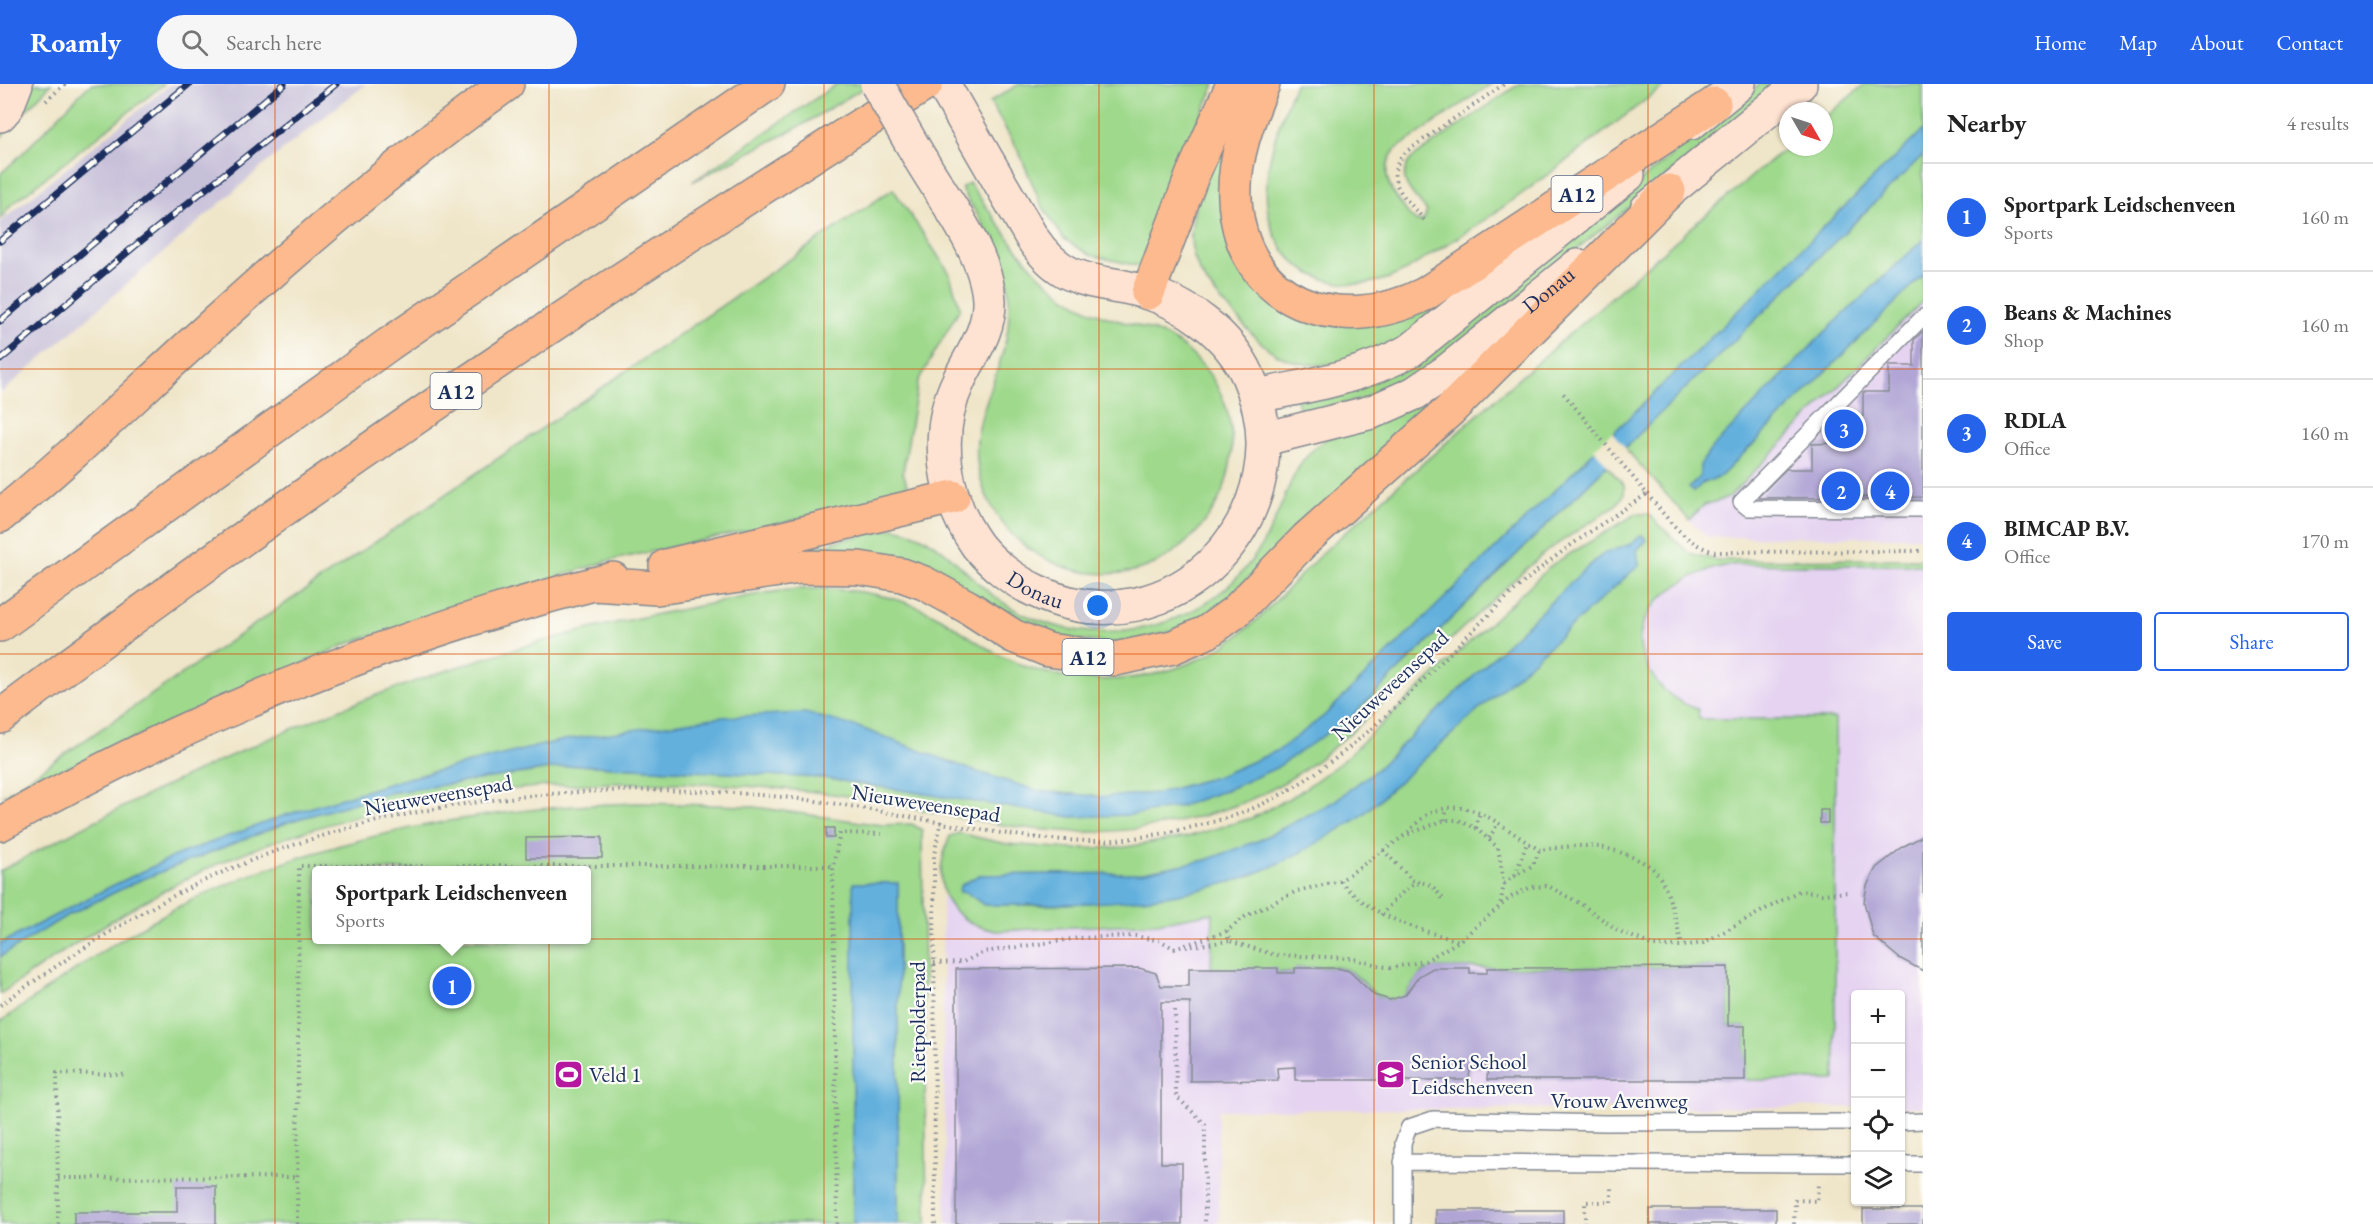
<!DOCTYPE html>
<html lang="en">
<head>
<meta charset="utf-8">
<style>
  body { margin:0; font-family:"EB Garamond",serif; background:#f6f6f6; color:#222 }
  .controls { position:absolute; right:18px; bottom:18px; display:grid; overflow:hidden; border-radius:6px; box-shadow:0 2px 4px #0004 }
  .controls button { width:54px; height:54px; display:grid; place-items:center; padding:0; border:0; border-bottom:2px solid #e0e0e0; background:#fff; color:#222; font:30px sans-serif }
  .compass { position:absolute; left:1779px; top:18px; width:54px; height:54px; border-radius:50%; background:#fff; box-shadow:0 2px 4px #0004; rotate:129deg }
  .you { position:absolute; left:1098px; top:522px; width:21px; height:21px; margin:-15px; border:4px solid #fff; border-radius:50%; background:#1a73e8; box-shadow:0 0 0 9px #1a73e833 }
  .badge { display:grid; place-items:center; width:39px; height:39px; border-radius:50%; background:#2563eb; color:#fff; font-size:20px; font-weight:700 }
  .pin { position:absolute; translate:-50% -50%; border:3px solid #fff; box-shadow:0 2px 6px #0006 }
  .popup { position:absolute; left:312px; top:782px; width:279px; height:78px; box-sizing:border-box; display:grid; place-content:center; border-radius:6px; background:#fff; filter:drop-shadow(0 2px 4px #0005); font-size:20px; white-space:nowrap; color:#767676 }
  .popup b { font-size:22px; color:#222 }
  .popup::after { content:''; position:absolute; left:50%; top:100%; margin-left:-12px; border:12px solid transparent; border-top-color:#fff }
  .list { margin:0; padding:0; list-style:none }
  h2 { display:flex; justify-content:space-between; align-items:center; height:78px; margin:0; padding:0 24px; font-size:26px }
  h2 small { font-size:20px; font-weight:400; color:#767676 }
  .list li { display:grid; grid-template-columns:39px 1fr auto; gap:18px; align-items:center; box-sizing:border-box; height:108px; padding:0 24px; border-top:2px solid #e0e0e0 }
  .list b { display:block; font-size:22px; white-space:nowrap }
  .list p { margin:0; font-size:20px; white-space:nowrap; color:#767676 }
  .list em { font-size:20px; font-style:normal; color:#767676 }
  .actions { display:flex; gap:12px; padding:18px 24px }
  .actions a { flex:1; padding:14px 0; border:2px solid #2563eb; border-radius:6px; text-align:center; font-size:21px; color:#2563eb }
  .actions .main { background:#2563eb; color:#fff }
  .icon { flex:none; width:33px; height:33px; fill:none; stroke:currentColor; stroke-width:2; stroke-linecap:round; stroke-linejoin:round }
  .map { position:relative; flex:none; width:1923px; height:1140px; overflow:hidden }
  header { display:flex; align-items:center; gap:36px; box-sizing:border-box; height:84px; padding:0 30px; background:#2563eb; color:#fff }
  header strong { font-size:28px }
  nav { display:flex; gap:33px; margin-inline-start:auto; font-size:21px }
  .search { width:420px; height:54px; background:#f6f6f6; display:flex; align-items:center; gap:15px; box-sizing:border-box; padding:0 21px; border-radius:33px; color:#767676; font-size:22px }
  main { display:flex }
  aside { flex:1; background:#fff }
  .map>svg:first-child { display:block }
</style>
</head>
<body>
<header>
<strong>Roamly</strong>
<div class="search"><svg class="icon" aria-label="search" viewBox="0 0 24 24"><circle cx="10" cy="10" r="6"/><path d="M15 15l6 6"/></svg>Search here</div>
<nav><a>Home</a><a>Map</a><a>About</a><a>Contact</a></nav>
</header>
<main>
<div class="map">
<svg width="1923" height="1140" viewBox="0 0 1923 1140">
  <rect width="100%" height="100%" fill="#fdfcf7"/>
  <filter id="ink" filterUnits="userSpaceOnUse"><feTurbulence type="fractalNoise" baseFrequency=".0167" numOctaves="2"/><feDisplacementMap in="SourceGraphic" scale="12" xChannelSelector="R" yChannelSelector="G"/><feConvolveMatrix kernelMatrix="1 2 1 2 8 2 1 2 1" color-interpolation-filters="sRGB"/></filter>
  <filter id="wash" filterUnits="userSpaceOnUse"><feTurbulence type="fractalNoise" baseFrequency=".008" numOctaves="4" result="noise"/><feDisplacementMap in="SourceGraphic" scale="24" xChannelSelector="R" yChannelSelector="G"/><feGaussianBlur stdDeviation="1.35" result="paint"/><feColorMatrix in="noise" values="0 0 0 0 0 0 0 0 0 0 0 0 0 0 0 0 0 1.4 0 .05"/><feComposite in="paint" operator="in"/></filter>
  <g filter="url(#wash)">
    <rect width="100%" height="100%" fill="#efe5c8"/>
    <path fill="#e5d3f1" d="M1923 217V453H1707L1689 436 1704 421 1728 414Z
      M1660 480 1923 481V1023H1901L1900 910H1856L1855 1023 1218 1026 1219 1140H946L942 811 961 832 977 843 996 847 1157 839Z"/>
    <path fill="#c7c0d9" d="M171 0H366L270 76 0 310V138Z"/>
    <path fill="#9fd98c" stroke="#5d8475" stroke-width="1.5" fill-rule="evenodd" d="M29 0H51L0 54V49L9 42Z
      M91 0H164L11 121 0 135V90C33 62 59 29 91 0Z
      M837 0H870L804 40 692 98Z
      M1019 0H1215L1184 71 1146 176 1138 182 1090 171 1064 155 1041 120 1019 68 990 18Z
      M1295 0H1491L1395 66C1380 86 1387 103 1402 121 1406 127 1411 135 1418 138L1424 136 1427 127C1414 111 1394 95 1411 75L1519 0H1667C1593 55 1521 115 1443 163 1423 175 1403 191 1379 197 1346 205 1307 197 1285 168 1248 119 1274 51 1295 0Z
      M1760 0H1782L1423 289 1375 312 1301 331 1297 316 1424 272Z
      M1865 0H1923V46L1324 632 1279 666 1219 692 1158 709 1104 713 1039 707 974 687 858 643 564 656 408 694 283 732 177 771 110 803 0 860V787C216 670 440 569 684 525 732 516 782 502 830 505 869 507 907 515 941 534 962 547 981 562 1003 573 1062 602 1137 603 1197 576 1254 551 1286 502 1331 461 1433 370 1536 279 1639 189 1673 159 1707 129 1743 100 1756 89 1769 76 1783 67 1794 60 1811 63 1824 63V34Z
      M1244 13 1226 70 1278 222 1446 214 1448 217C1437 227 1427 239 1414 248 1377 273 1320 294 1278 271 1260 261 1245 242 1231 227 1211 206 1191 184 1191 153 1190 114 1228 50 1244 13Z
      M1923 71V156L1825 248 1712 364C1706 371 1698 383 1700 392L1689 404 1722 391 1923 191V217L1728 414 1704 421 1689 436 1625 364Z
      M969 99C992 129 1024 181 1053 203 1067 215 1086 226 1104 232 1132 242 1159 244 1183 263 1262 325 1240 437 1154 480 1122 495 1080 492 1050 477 1024 465 1006 448 992 423 958 360 988 324 1004 264 1010 243 1010 221 1008 200 1005 170 976 130 961 104Z
      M893 105 949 188 960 224 918 298 903 388 910 411 608 477 349 559 3 712Z
      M1435 313 1439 316 1213 527 1177 546 1131 558 1107 559 1054 553 815 467 812 463 894 444C943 453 957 485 994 512 1063 564 1161 559 1226 504 1244 488 1260 467 1270 446 1289 410 1290 380 1326 355Z
      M1607 382 1624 401V411L1616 421 1547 467 1516 494C1478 530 1439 566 1401 602 1350 650 1302 698 1234 722 1181 741 1119 751 1063 747 979 743 899 717 817 708 620 688 421 697 236 772 152 807 75 859 0 910V873L66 832 138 797 291 737 389 709 578 681 823 694 1072 733 1178 723 1351 633Z
      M1636 430H1648L1689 469 1716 476 1923 475V481C1879 481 1834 481 1790 481 1771 481 1750 479 1731 481 1689 486 1623 526 1644 575 1654 600 1671 617 1698 625L1699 635H1835V996H1745V942H1728V883L1436 884 1422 889 1402 914C1374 923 1368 896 1347 886 1333 880 1311 884 1296 884L1295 889 1211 884 1213 829 1157 839 996 847C943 836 930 800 950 752L959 749 1006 760 1071 765 1125 763 1187 753 1252 734 1297 710 1340 679 1553 480ZM1642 451 1647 456 1637 466 1639 481 1360 733 1213 802 1129 816 1052 821H984L966 808V800L979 791 1139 789 1206 776 1260 756 1333 718 1377 685 1580 490 1603 470 1631 460Z
      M638 719 747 722 882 741 912 740 922 746 927 1140H898V799H854L853 1140H0V938C62 895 124 849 192 816 332 750 485 723 638 719ZM317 786H587V856H317Z"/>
    <path fill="#63b0dd" stroke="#3f709e" stroke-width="1.5" d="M1923 46V71L1351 633 1276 684 1227 706 1178 723 1131 731 1072 733 823 694 577 681 389 709 291 737 138 797 66 832 0 873V860L110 803 177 771 283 732 408 694 564 656 721 633 805 629 858 643 974 687 1039 707 1104 713 1158 709 1219 692 1279 666 1324 632Z
      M1923 156V191L1722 391 1712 397H1704L1694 408 1689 404 1700 392V381L1712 364 1825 248Z
      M1642 451 1647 456 1637 466 1639 481 1360 733C1329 752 1298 772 1264 786 1181 821 1073 821 984 821L966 808H959L960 802 979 791 1139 789 1206 776 1260 756 1333 718 1377 685 1580 490 1603 470 1631 460Z
      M853 799H898V1140H853Z"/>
    <path fill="#efe5c8" d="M1612 348 1627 366 1609 383 1594 365Z"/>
    <g id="blocks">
      <path fill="#b0a5d5" d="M1923 247V413L1757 414 1786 385H1812V360L1838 359V334L1863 333V308H1889V282H1914V256Z
        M1820 726H1828V739H1820Z
        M826 744H834V754H826Z
        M1923 752V887L1899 874 1873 852 1864 818 1867 802 1876 784 1904 762Z
        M602 753V774H526V754Z
        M1728 883V942H1745V996H1487L1488 983H1470L1469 996H1295V983L1277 984 1278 996 1190 997V918H1161V1079H1182V1140H956V885L1139 884 1156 889 1161 902H1189V884H1278V889H1295V884H1337L1349 887 1374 911 1390 916 1405 911 1419 892 1433 884H1470V889H1487V884Z
        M177 1102H216V1140H74V1128H177Z
        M1650 1125H1776V1140H1650Z
        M1863 1125H1923V1140H1863Z
        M1436 1126H1563V1140H1436Z"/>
    </g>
  </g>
  <g filter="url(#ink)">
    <use href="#blocks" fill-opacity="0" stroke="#858a93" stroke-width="1.5"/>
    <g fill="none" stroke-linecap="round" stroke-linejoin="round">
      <defs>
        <path id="service" d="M1923 233 1741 418 1748 424 1923 425
          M1900 1038 1923 1037
          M1402 1078 1856 1080
          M1900 1080H1923
          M1403 1140V1059L1409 1043 1433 1035 1605 1039 1856 1038"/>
        <g id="secondary">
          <path d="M0 31 7 23 16 0"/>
          <path d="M1691 39 1739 0"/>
          <path id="s1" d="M921 76C944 115 987 170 989 216 990 247 972 269 959 296 933 349 943 413 977 461 992 480 1014 497 1036 507 1173 573 1309 427 1248 292 1229 250 1186 219 1142 207 1094 194 1065 203 1032 154L943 0"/>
          <path d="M1647 125 1800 0"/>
          <path d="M1255 312C1309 302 1362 293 1411 266L1628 91"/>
          <path id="s2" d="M1264 355 1372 328 1415 309 1446 288 1577 182"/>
        </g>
        <path id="motorway" d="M1263 0C1248 36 1233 75 1235 114 1240 221 1339 253 1425 210L1714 20
          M1148 209 1192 92 1233 0
          M0 432C80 367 152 294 229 226 318 146 410 69 507 0
          M666 482 953 413
          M592 500 657 504 800 483 859 484 902 491 924 499 968 523 1013 552 1048 566 1115 575 1173 563 1207 548 1235 528 1307 454 1449 327 1669 107
          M0 541 389 260 768 0
          M0 633C298 407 609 198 926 0
          M0 740C193 632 398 548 613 495"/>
      </defs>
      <use href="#service" stroke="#858a93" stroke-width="18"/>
      <use href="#secondary" stroke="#858a93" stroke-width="36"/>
      <use href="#motorway" stroke="#858a93" stroke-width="36"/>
      <path stroke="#858a93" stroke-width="4" stroke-dasharray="1.5 4.5" stroke-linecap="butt" d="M46 17 65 0
        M1424 136C1405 112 1379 95 1407 67L1504 0
        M1647 410C1667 433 1684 460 1715 468L1923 467
        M1445 736 1446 725
        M1476 744 1480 727
        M1408 748C1414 742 1422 733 1429 730 1472 708 1506 748 1540 766
        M1489 754 1498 739
        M1383 766 1412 796 1419 798
        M1515 791 1527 759
        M1340 797C1372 833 1414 844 1459 857
        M1504 799 1533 781 1540 766C1576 761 1598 758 1632 773 1639 776 1650 781 1656 788 1669 803 1677 842 1682 862
        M1381 831C1392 820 1414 789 1431 802 1436 805 1440 812 1444 816
        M1227 847 1229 857 1275 871 1350 874 1390 884 1425 877 1459 857 1511 813 1531 803 1548 802 1581 820 1619 847 1654 862H1682L1703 859 1799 807 1822 810 1849 808
        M1186 863 1229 857
        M1174 865 1227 847 1246 832 1297 807 1340 797 1404 752 1445 736H1458L1476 744 1498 764 1504 799 1500 823
        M934 879 963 878 984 868 1079 854 1135 852 1161 857 1175 865
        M0 921C57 881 115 842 177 810 363 714 595 691 800 715 896 726 992 755 1089 757 1134 757 1180 747 1223 735 1337 702 1429 584 1515 506 1556 469 1601 440 1647 410L1563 309
        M1175 926 1176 1012 1205 1040V1140
        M58 1094 296 1093
        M58 1140 57 989 128 991
        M297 1140 299 782H833
        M837 1140 833 782 840 749 882 750
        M935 1140 934 771 941 737
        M1585 1140V1118H1611V1102
        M1794 1140 1795 1116 1817 1117 1818 1101"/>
      <use href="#service" stroke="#fff" stroke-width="15"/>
      <use href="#secondary" stroke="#fee3d2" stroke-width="33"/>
      <use href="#motorway" stroke="#fcba8e" stroke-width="33"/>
      <defs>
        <path id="rail" d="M0 157 189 0
          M0 237 284 0
          M0 276 142 156 336 0"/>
      </defs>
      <use href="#rail" stroke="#1b2f5e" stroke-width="7"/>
      <use href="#rail" stroke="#fdfcf7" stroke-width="4.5" stroke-dasharray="14" stroke-linecap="butt"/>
      <defs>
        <path id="secondary-bridge" d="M877 0 921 76"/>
      </defs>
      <use href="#secondary-bridge" stroke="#858a93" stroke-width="36" stroke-linecap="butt"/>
      <use href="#secondary-bridge" stroke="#fee3d2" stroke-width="33"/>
    </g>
  </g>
  <path fill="none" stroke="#de5710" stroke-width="1.5" stroke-opacity="0.55" d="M275 0V1140M549 0V1140M824 0V1140M1099 0V1140M1374 0V1140M1648 0V1140M0 285H1923M0 570H1923M0 855H1923"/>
  <defs>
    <symbol id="stadium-square" viewBox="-11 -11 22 22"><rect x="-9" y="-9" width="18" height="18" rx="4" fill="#b5179e" stroke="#fdfcf7"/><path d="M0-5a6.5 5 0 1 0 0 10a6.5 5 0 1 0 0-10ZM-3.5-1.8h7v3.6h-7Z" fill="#fff"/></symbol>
    <symbol id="school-square" viewBox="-11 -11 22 22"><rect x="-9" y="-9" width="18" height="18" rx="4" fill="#b5179e" stroke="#fdfcf7"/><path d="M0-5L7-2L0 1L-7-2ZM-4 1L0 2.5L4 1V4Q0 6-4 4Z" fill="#fff"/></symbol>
  </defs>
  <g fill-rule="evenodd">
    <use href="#stadium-square" x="552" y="974" width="33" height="33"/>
    <use href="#school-square" x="1374" y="974" width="33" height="33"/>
  </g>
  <g text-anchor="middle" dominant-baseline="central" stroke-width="4.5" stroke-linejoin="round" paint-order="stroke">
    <g fill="#fdfcf7" stroke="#5f6c8c" stroke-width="1.5">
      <rect x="1551.5" y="92" width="51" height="36" rx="4.5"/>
      <rect x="430.5" y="289" width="51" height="36" rx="4.5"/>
      <rect x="1062.5" y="555" width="51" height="36" rx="4.5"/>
    </g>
    <g font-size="21" font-weight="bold" fill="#1b2f5e">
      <text x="1577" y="110">A12</text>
      <text x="456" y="307">A12</text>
      <text x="1088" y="573">A12</text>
    </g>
    <g font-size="22" fill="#1b2f5e" stroke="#fdfcf7">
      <text stroke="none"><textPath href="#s2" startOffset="327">Donau</textPath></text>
      <text stroke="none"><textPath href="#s1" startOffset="492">Donau</textPath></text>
      <text transform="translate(1390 601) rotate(-43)">Nieuweveensepad</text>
      <text transform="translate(438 711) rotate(-10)">Nieuweveensepad</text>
      <text transform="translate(926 719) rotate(9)">Nieuweveensepad</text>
      <text transform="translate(917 938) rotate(-90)">Rietpolderpad</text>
      <text x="1619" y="1016">Vrouw Avenweg</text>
    </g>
    <g font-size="22" fill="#1b2f5e" stroke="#fdfcf7" text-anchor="start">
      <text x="1411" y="977">Senior School<tspan x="1411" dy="25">Leidschenveen</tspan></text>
      <text x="589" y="990">Veld 1</text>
    </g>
  </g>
</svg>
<div class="controls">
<button>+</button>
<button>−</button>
<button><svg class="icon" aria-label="locate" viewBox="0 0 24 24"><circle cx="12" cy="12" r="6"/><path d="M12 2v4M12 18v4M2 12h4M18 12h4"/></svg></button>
<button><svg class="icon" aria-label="layers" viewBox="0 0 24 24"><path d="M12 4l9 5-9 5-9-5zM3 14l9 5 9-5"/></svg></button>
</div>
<svg class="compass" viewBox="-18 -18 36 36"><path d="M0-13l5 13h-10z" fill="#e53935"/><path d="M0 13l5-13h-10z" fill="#767676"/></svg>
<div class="you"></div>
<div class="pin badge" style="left:452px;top:902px">1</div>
<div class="popup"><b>Sportpark Leidschenveen</b>Sports</div>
<div class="pin badge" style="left:1841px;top:407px">2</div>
<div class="pin badge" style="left:1844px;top:345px">3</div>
<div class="pin badge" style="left:1890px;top:407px">4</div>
</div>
<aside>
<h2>Nearby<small>4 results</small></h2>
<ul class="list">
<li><span class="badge">1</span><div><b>Sportpark Leidschenveen</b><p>Sports</p></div><em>160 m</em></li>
<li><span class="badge">2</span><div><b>Beans &amp; Machines</b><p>Shop</p></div><em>160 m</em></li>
<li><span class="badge">3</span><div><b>RDLA</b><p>Office</p></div><em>160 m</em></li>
<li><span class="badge">4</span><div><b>BIMCAP B.V.</b><p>Office</p></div><em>170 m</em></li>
</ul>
<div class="actions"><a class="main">Save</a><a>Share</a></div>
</aside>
</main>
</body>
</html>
